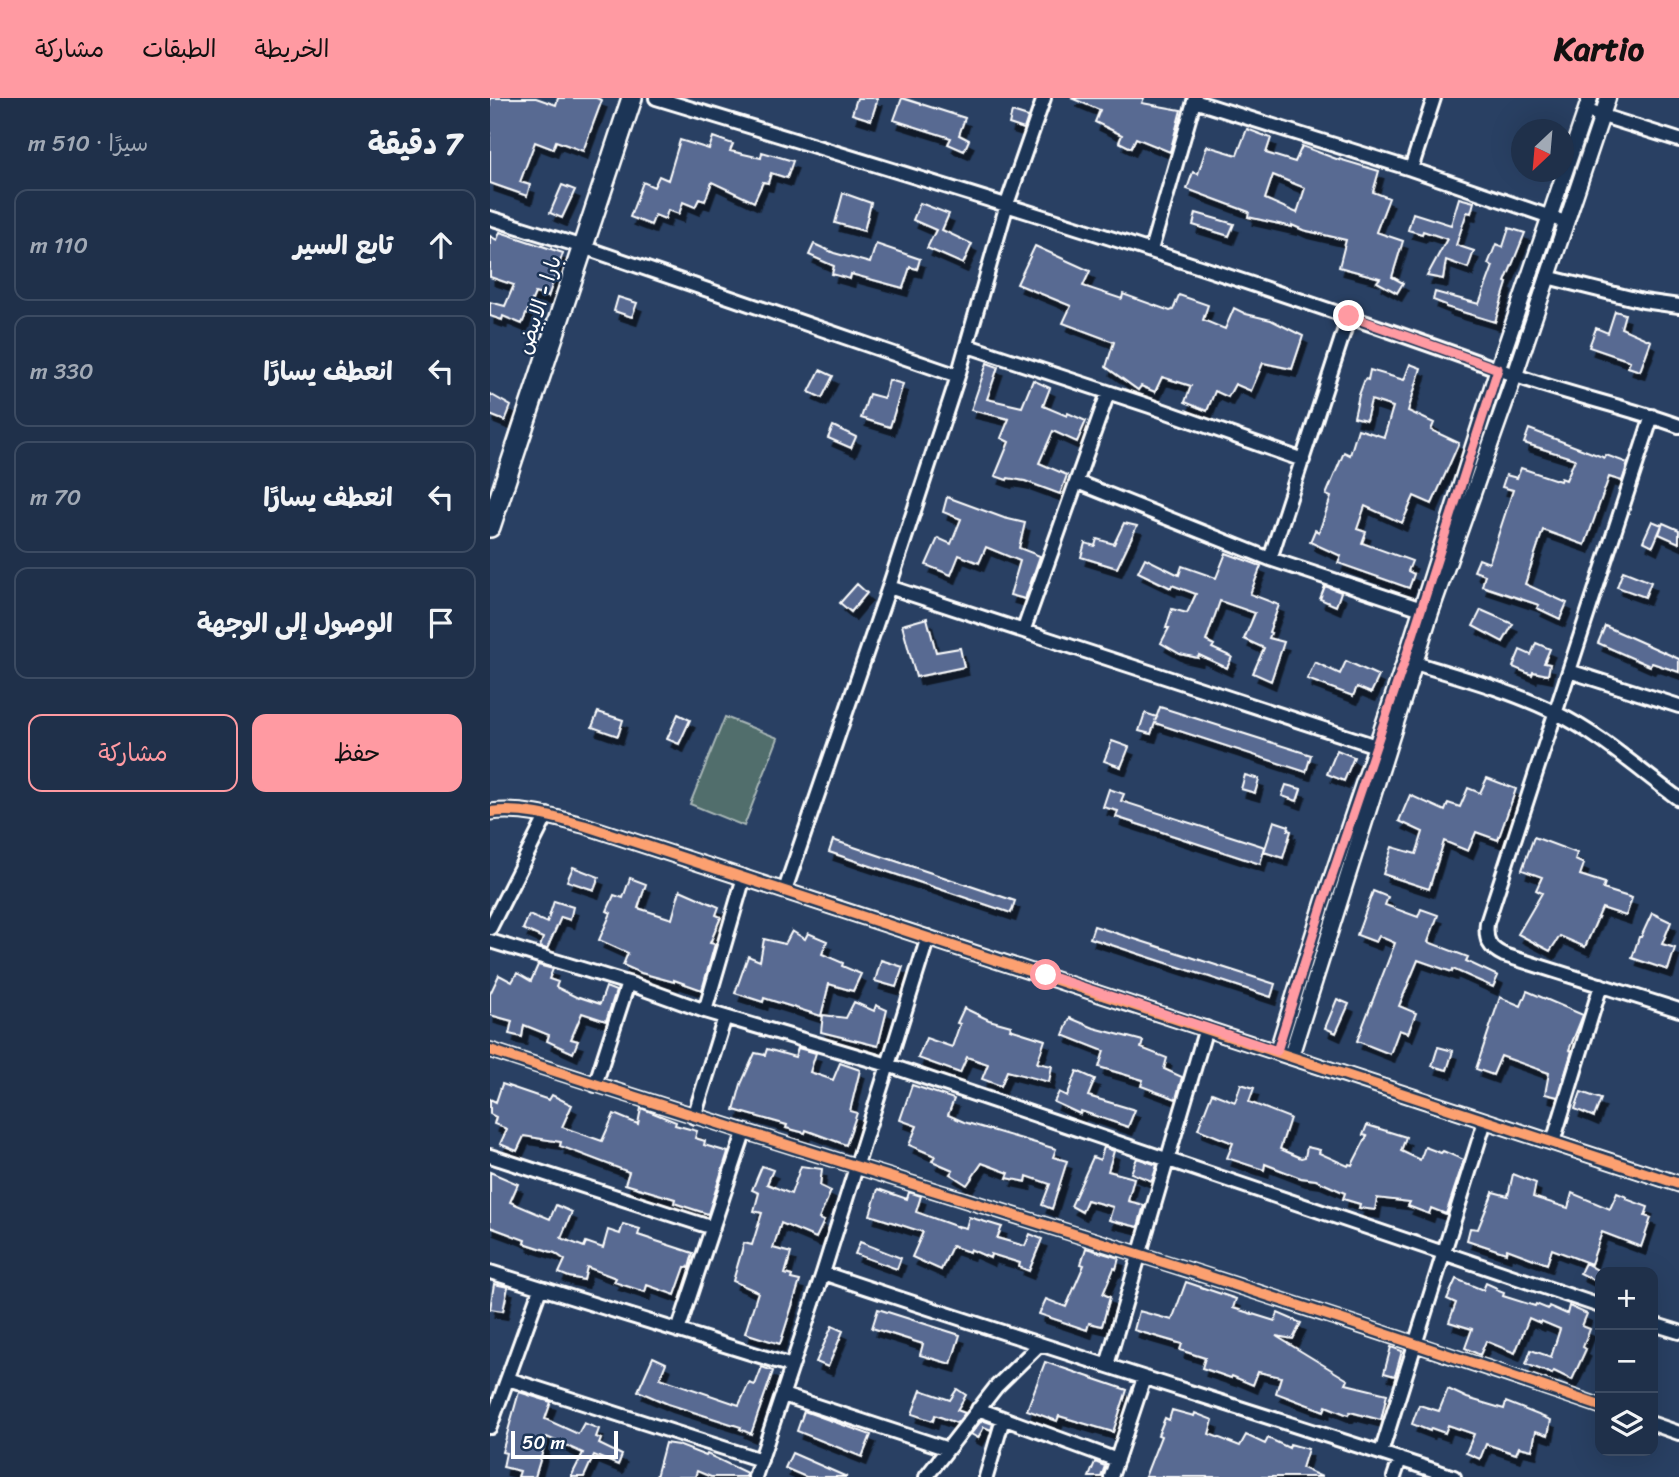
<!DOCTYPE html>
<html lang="ar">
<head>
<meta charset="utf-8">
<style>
  body { margin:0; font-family:Sriracha,"Playpen Sans Arabic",sans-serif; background:#273851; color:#f1f3f6; direction:rtl }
  .controls { position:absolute; right:21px; bottom:21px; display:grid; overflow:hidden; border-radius:14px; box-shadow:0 7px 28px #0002 }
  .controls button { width:63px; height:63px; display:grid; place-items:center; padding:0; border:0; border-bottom:2px solid #3c4b62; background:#1f304a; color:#f1f3f6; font:35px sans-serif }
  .compass { position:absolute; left:1021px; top:21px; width:63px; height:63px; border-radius:50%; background:#1f304a; box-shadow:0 7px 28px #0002; rotate:206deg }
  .scale { position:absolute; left:21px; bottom:18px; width:107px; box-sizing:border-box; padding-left:7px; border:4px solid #fff; border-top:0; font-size:19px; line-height:24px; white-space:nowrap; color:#fff; -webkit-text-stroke:5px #1d3557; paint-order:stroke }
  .stop { position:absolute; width:21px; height:21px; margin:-16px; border:5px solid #ff9aa2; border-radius:50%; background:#fff }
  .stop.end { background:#ff9aa2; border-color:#fff; box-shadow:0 2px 7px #0008 }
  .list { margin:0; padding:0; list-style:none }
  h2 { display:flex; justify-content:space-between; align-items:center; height:91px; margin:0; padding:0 28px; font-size:30px }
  h2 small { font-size:23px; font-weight:400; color:#a1a9b5 }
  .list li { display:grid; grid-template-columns:46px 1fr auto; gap:21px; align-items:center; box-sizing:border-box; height:112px; margin:0 14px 14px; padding:0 14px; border:2px solid #3c4b62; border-radius:14px }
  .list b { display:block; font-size:26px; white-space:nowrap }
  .list em { font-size:23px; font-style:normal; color:#a1a9b5 }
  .actions { display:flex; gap:14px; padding:21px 28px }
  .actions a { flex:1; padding:16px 0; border:2px solid #ff9aa2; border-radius:14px; text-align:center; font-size:24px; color:#ff9aa2 }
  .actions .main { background:#ff9aa2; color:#111 }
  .icon { flex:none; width:38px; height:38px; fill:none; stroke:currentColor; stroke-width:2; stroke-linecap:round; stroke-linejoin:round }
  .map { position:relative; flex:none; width:1189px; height:1379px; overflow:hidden; direction:ltr }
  header { display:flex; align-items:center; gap:42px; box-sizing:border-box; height:98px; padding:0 35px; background:#ff9aa2; color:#111 }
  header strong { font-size:33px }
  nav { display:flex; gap:38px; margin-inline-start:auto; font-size:24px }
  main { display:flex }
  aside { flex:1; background:#1f304a }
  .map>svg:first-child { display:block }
</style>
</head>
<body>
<header>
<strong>Kartio</strong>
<nav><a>الخريطة</a><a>الطبقات</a><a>مشاركة</a></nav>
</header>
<main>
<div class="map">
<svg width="1189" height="1379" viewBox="0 0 1189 1379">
  <defs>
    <filter id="shadow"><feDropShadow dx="4.5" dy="8" stdDeviation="0" flood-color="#0009"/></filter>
  </defs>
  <rect width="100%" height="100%" fill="#294063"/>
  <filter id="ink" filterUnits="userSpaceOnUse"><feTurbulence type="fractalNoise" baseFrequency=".0143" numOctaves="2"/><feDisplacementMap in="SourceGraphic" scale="14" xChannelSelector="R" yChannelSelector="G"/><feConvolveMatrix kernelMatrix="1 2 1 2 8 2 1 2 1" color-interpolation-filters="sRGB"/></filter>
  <g filter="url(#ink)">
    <path fill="#516e6c" stroke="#a8b6b6" stroke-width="2" d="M235 619 288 640 254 728 200 706Z"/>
    <path fill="#596a92" stroke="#fff" stroke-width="2" fill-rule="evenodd" filter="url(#shadow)" d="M0 0H46L66 7 68 0H106L112 2 93 53 66 43 63 51 45 44 30 84 40 87 37 98 0 85Z
      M367 0H388L381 22 362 16Z
      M412 0 475 20 469 37 479 42 474 53 458 46 461 40 404 22Z
      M581 0H654L652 5 691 12 680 54 646 40 641 50 629 44 632 37 605 24 610 12Z
      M522 14 538 19 534 31 519 26Z
      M757 31 781 40 776 55 805 64 812 48 849 62V61L889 73 883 94 899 100 886 134 913 143 902 179 913 185 907 195 887 184 890 180 849 169 856 142 813 132 802 127V129L758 119 759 114 697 91 703 74 708 76 717 48 747 57ZM783 77 815 90 807 115 775 101Z
      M223 39 243 46 240 53 271 60 272 54 303 63 297 80 281 75 278 85 273 84 264 104 222 84 215 103 209 101 205 109 193 104 189 116 178 112 175 121 165 117 161 127 140 119 153 84 164 89 169 78 178 82 190 42 219 51Z
      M72 87 85 92 72 120 60 115Z
      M353 95 381 105 374 133 345 125Z
      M969 100 984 104 981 115 977 114 966 147 984 153 978 170 956 162 953 181 937 178 957 141 933 133 932 136 918 132 923 115 961 127Z
      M430 105 459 116 452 132 482 146 473 166 437 150 446 132 423 122Z
      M706 115 744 126 739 138 703 127Z
      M1019 130 1035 135 1015 184 1017 185 1005 224 956 209V207L943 202 945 194 989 206 1003 168 998 166 1006 146 1013 149Z
      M10 134 73 155 58 199 45 195 32 226 13 218 12 222 0 218V204L15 208 24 187 0 179V138L7 142Z
      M324 146 344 155 380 165 386 146 430 161 427 171 420 169 413 190 361 176 360 181 342 176 344 168 319 157Z
      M545 148 600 173 593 188 632 201 633 196 680 213 683 212 689 197 718 207 713 222 735 231 744 210 756 216 781 222 813 238 802 271 773 265 761 293 745 286 738 299 725 293 717 313 695 304 701 288 672 279 665 294 651 288 648 292 616 269 624 244 573 225 581 208 527 186Z
      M128 199 147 205 142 219 124 213Z
      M1125 213 1135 216 1131 230 1161 243 1150 273 1138 269 1140 263 1099 249 1106 230 1118 235Z
      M497 265 508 269 497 301 532 309 543 282 560 290 553 308 577 318 578 315 596 323 587 344 563 333 549 365 577 377 570 396 535 383 518 380 517 382 505 378 519 344 511 340 519 321 481 312Z
      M920 266 931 270 918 313 944 325 941 332 969 345 942 406 924 398 912 425 875 408 867 431 876 434 872 445 922 463 918 473 924 476 919 490 848 465 851 458 820 444 825 432 829 434 841 399 836 397 854 354 860 357 868 331 894 339 903 309 881 302 876 322 864 319 869 297 875 281 878 282 880 272 914 282Z
      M330 272 343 278 332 300 319 294Z
      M399 282 413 286 400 329 371 320 379 296 394 300Z
      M0 296 21 308 15 323 0 317Z
      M343 328 366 339 361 350 338 340Z
      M1039 331 1115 360 1116 357 1138 365 1132 383 1119 379 1095 447 1053 432 1035 486 1077 505 1070 521 1047 510 1049 507 992 488 995 477 984 473 989 461 999 465 1023 392 1012 389 1016 377 1027 380 1031 370 1070 383 1071 380 1076 382 1085 361 1034 345Z
      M457 399 514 420 535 425 529 450 550 458 535 501 520 497 530 463 496 449 489 465 469 457 461 477 436 467 448 440 461 446 471 421 453 414Z
      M1162 423 1172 427 1163 448 1153 443Z
      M634 425 647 428 627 470 591 459 595 445 605 448 607 441 624 446Z
      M1173 425 1189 432V445L1169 436Z
      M736 455 771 468 760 496 789 507 779 534 781 535 779 540 794 544 781 583 763 575 774 550 754 541 765 515 730 503 716 543 724 547 722 550 742 559 737 570 709 557 708 560 690 556 671 545 679 530H676L682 511 697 515 706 496 682 487 681 490 648 474 655 460 689 477 692 468 726 480Z
      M1133 473 1161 484 1155 499 1127 489Z
      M367 486 377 495 361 514 350 505Z
      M835 488 851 494 846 508 830 501Z
      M991 512 1023 526 1013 544 983 528Z
      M437 520 446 554 470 550 474 569 426 579 412 527Z
      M1115 528 1189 561V574L1162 565 1160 568 1108 545Z
      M1046 545 1060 551 1054 565 1060 566 1058 577 1043 574 1042 577 1023 569 1030 552 1041 557Z
      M856 563 889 578 881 595 867 589 863 598 817 581 825 564 850 576Z
      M670 609 821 657 816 674 665 625 661 636 649 633 655 615 667 619 665 623Z
      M108 614 133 622 128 638 102 629Z
      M188 616 200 622 189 646 177 641Z
      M622 643 639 649 631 669 614 663Z
      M847 652 864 659 854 683 837 676Z
      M755 677 769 681 765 695 751 691Z
      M997 680 1026 691 1008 742 986 734 978 753 954 743 939 791 893 776 902 749 926 756 933 734 909 723 920 697 955 713 958 705 970 709 978 690 990 695Z
      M796 687 811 691 807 703 792 698Z
      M619 691 634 696 631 703 775 749 770 766 626 719 628 713 613 709Z
      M784 723 799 728 798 732 801 733 793 760 774 754Z
      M1044 739 1087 755 1085 762 1094 766 1090 777 1115 785 1113 791 1142 800 1136 818 1112 810 1095 849 1070 838 1060 853 1028 836 1052 795 1046 792 1052 779 1032 772Z
      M343 742 525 803 521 815 339 754Z
      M83 769 109 779 104 792 77 783Z
      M140 780 156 786 148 810 182 821 190 792 229 809 226 817 231 819 220 845 225 846 212 892 184 882V884L151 875 133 867 138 855 109 842 121 815 117 813 124 797 133 800Z
      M883 793 898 799 895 807 928 819 931 811 948 817 938 844 978 859 976 863 1008 878 1003 889 963 871 962 874 928 862 909 908 926 915 918 935 909 932 900 956 867 943 905 845 889 838 886 844 867 837Z
      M64 803 83 809 80 822 71 819 57 851 50 849 53 840 33 831 39 817 57 825Z
      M1162 815 1181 824 1172 846 1185 850 1178 872 1142 860 1149 839H1151Z
      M604 828 785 886 781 899 600 840Z
      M302 833 315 841 318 835 337 843 332 856 353 865 352 868 371 876 363 893 339 886 331 918 274 900 273 904 245 895 258 858 270 863 274 841 295 846Z
      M391 862 413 869 406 889 385 883Z
      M48 867 63 871 59 881 68 884 66 889 88 900 89 899 110 906 116 889 126 893 116 923 92 915 81 941 88 943 83 955 57 943 59 937 34 927 32 939 19 936 22 923 0 917V896L9 877 22 884 27 875 41 883Z
      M1037 893 1093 917 1079 952 1082 953 1068 999 1055 996 1059 975 1011 958 1003 977 986 971 1010 899 1031 908Z
      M847 901 859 906 846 935 835 930Z
      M364 904 384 913 386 907 397 912 388 948 331 934 333 917 356 920Z
      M474 910 499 922 521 928 520 931 555 942 547 965 562 968 559 984 517 973 511 988 492 981 498 966 477 959 470 975 428 960 436 940 462 949 470 926 467 925Z
      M580 920 604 930 653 943 651 950 677 960 674 971 692 979 686 1001 651 988 653 982 609 969 614 953 573 937Z
      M948 949 963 953 957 972 942 968Z
      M308 950 326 955 320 974 343 982 350 965 370 972 360 1013 367 1015 356 1047 316 1032 315 1035 296 1030 297 1027 244 1012 251 986 265 955 275 957 277 951 305 959Z
      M587 973 605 981 598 998 645 1012 638 1029 591 1013 590 1016 564 1004 569 994 577 998Z
      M12 986 59 1002 62 997 82 1007 72 1029 112 1043 124 1016 148 1026 151 1010 186 1024 185 1027 207 1033 205 1040 215 1043 214 1047 238 1054 218 1116 184 1105 185 1101 135 1086 139 1074 70 1048 71 1044 34 1038 27 1053 10 1046 17 1031 4 1026 6 1019 0 1016V1001L6 1004Z
      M751 986 764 990 759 1004 800 1020 790 1051 811 1060 815 1059 817 1049 830 1052 829 1055 858 1068 859 1066 862 1067 877 1038 873 1037 877 1027 916 1039 911 1053 930 1062 935 1049 951 1055 953 1053 974 1062 956 1116 941 1110 939 1116 918 1108 920 1104 887 1100 885 1112 869 1110 870 1106 853 1101 855 1095 826 1082 811 1080 775 1066 774 1072 737 1060 743 1045 708 1031 722 995 745 1004Z
      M422 987 464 1001 458 1017 474 1024 566 1051 563 1059 577 1063 562 1111 552 1107 560 1086 537 1078 536 1084 517 1080 519 1075 492 1065 477 1087 460 1076 463 1072 442 1063 445 1058 419 1047 427 1028 410 1022Z
      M1091 994 1111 1001 1104 1019 1085 1011Z
      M614 1049 624 1053 618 1073 644 1080 638 1103 654 1107 648 1129 619 1122 623 1109 597 1102 592 1114 581 1108 603 1059 610 1062Z
      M647 1060 667 1067 662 1083 641 1075Z
      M272 1068 283 1072 277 1086 301 1096 311 1068 332 1071 330 1088 341 1093 329 1121 334 1123 326 1140 291 1125 283 1150 301 1155 295 1176 302 1178 301 1181 310 1183 290 1246 255 1235 268 1194 243 1183 254 1145 262 1147 272 1115 264 1113 269 1095 262 1092Z
      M0 1074 28 1086 20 1104 60 1121 66 1107 82 1114 71 1140 94 1149 96 1144 113 1150 118 1132 130 1136 133 1126 150 1131 148 1137 203 1155 199 1170 195 1169 185 1197 157 1187 155 1194 124 1184 126 1180 97 1169 94 1182 79 1179 69 1175 75 1162 65 1155 34 1145 35 1142 0 1129Z
      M1023 1076 1046 1085 1043 1099 1078 1110 1082 1095 1120 1111 1127 1095 1137 1099 1136 1101 1158 1109 1155 1118 1161 1120 1151 1149 1112 1134 1101 1166 1062 1151 1057 1166 1017 1151 1016 1155 977 1142 980 1130 988 1131 1003 1094 1018 1098Z
      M388 1091 417 1101 419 1094 431 1098 426 1114 468 1129V1128L476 1130 479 1119 512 1129 507 1140 535 1148 540 1136 552 1141 539 1173 529 1169 530 1165 501 1156 500 1160 480 1151 479 1154 462 1148 451 1172 422 1159 433 1134 380 1117Z
      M370 1144 411 1160 407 1171 365 1156Z
      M596 1150 629 1160 626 1171 624 1170 613 1196 620 1199 612 1228 599 1225 597 1232 549 1216 556 1201 576 1209 594 1167 591 1166Z
      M1095 1165 1109 1173 1104 1182 1090 1175Z
      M966 1181 993 1192 996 1185 1007 1190 1006 1192 1014 1195 1013 1198 1045 1208 1046 1206 1058 1211 1059 1208 1077 1216 1079 1208 1097 1216 1092 1228 1100 1231 1093 1249 1096 1251 1082 1282 1064 1273 1062 1276 1036 1266 1041 1252 1061 1259 1070 1231 1051 1223 1050 1225 1039 1220 1025 1255 996 1243 990 1257 975 1250 982 1231 959 1224 966 1205 957 1201Z
      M696 1184 746 1201 743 1210 785 1223 788 1215 811 1225 803 1241 786 1238 858 1282 856 1286 897 1296 891 1322 860 1314 858 1317 836 1308 834 1313 786 1295 791 1279 768 1274 763 1287 742 1278 741 1280 712 1270 715 1260 690 1252 692 1246 644 1232 649 1213 682 1222Z
      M4 1186 18 1189 13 1213 0 1211Z
      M388 1211 470 1237 461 1266 430 1257 433 1246 382 1230Z
      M342 1228 353 1233 338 1269 326 1264Z
      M901 1249 912 1253 905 1278 894 1275Z
      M163 1259 176 1265 170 1280 249 1307 259 1285 265 1287 272 1269 283 1273 261 1336 250 1331 251 1329 178 1306 148 1293Z
      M555 1264 637 1292 623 1334 569 1318 567 1323 537 1312Z
      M467 1291 476 1297 467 1312 475 1315 467 1325 445 1317 443 1323 422 1316 431 1292 460 1302Z
      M958 1291 977 1300 1014 1311 1016 1304 1061 1322 1058 1337 1046 1333 1042 1352 1029 1349 1026 1356 996 1346 990 1361 976 1355 984 1336 958 1327 955 1335 941 1330 940 1333 922 1326 929 1307 949 1313Z
      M29 1294 61 1304 55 1321 88 1336 94 1325 109 1331 106 1339 111 1341 109 1346 132 1357 128 1367 104 1357 94 1379H81L93 1355 57 1339 45 1379H28L30 1373 13 1369 16 1355 12 1354Z
      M682 1312 704 1318 705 1315 723 1322 719 1336 750 1348 756 1337 775 1346 778 1340 799 1350 800 1346 818 1351 812 1370 832 1379H655L671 1338 668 1337 675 1320 679 1322Z
      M314 1313 381 1337 372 1359 307 1333Z
      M492 1322 503 1326 501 1332 494 1329 488 1340 481 1336Z
      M175 1345 188 1347 216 1358 217 1356 257 1375 256 1379H221L207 1373 205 1379H166Z
      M302 1355 357 1379H316L295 1370Z
      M605 1364 615 1368 611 1379H599Z"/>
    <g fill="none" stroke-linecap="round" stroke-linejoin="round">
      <defs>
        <path id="minor" d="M166 0C454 87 741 174 1024 277 1078 297 1135 308 1189 328
          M704 3 921 71 1075 124
          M1097 13 1189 42
          M921 71 944 0
          M0 120 93 149 468 278
          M661 152 705 0
          M1057 179 1153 203 1189 208
          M478 248 660 308 813 362
          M1162 318 997 825C995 842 999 850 1014 857L1189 912
          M587 384 780 461 938 513
          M780 461 859 218
          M399 489 886 648
          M534 531 618 295
          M918 563C967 578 1020 592 1066 615 1111 637 1149 672 1189 701
          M1079 573 1189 608
          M295 792 399 489 468 278 517 106 554 0
          M0 830 57 717
          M0 843 138 885 215 913 398 967 1110 1208
          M215 913 254 779
          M0 952C215 1023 432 1088 648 1156 803 1205 957 1256 1110 1308
          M105 987 138 885
          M204 1019 235 919
          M1063 1044 1111 887
          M0 1058 223 1130
          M0 1174 302 1268
          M333 1175C543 1246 754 1310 964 1379
          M1163 1226 1189 1234
          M188 1233 254 1035
          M617 1267 716 930
          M18 1281 271 1362
          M293 1297 458 1351
          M488 1311 627 1362
          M1163 1326 1189 1335
          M0 1329 50 1191
          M891 1355 995 1023
          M265 1379 333 1175 438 839
          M436 1379 506 1289 549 1247
          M496 1379 513 1321
          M621 1379 654 1280
          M904 1379 910 1361"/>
        <path id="tertiary" d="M0 714C34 710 64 719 96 728L1189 1086
          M787 953 833 805 915 562 1008 270 1100 0
          M801 958 941 514 1025 277 1118 0"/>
        <path id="primary" d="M0 429 142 0"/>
      </defs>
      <use href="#minor" stroke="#fff" stroke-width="18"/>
      <use href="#tertiary" stroke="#fff" stroke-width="19"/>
      <use href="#primary" stroke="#fff" stroke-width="24"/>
      <use href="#minor" stroke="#1d3557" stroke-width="12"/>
      <use href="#tertiary" stroke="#1d3557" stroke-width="14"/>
      <use href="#primary" stroke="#1d3557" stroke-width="19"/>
      <defs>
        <path id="cycleway" d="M0 714C34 710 64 719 96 728L1189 1086
          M0 952C215 1023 432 1088 648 1156 803 1205 957 1256 1110 1308"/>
      </defs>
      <use href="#cycleway" stroke="#1d3557" stroke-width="15"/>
      <use href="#cycleway" stroke="#fca06f" stroke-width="10"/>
    </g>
  </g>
  <g fill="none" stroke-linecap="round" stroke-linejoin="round" filter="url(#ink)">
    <path stroke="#ff9aa2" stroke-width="9" d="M556 877 787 953 833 805 915 562 1008 271 859 218"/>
  </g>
  <g text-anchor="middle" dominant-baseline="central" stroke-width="5" stroke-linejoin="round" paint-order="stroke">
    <g font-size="21" fill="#fff" stroke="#1d3557">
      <text transform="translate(49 207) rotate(-72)">بارا - الابيض</text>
    </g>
  </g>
</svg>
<div class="controls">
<button>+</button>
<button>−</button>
<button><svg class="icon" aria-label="layers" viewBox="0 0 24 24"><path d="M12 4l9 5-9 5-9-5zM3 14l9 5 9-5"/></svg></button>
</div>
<svg class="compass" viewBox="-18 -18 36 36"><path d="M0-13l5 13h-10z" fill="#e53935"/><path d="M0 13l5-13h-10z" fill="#a1a9b5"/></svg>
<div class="scale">50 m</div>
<div class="stop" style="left:556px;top:877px"></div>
<div class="stop end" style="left:859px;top:218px"></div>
</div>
<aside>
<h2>7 دقيقة<small>سيرًا · 510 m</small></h2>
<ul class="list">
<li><svg class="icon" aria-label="ahead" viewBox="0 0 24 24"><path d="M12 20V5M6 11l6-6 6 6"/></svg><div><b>تابع السير</b></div><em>110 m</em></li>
<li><svg class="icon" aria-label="left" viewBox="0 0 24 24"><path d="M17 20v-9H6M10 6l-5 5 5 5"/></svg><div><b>انعطف يسارًا</b></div><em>330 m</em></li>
<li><svg class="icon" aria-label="left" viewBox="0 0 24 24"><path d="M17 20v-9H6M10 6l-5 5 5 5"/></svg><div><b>انعطف يسارًا</b></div><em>70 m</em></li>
<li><svg class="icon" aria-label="arrive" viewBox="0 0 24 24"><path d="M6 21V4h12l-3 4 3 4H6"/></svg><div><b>الوصول إلى الوجهة</b></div></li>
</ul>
<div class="actions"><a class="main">حفظ</a><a>مشاركة</a></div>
</aside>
</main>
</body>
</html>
